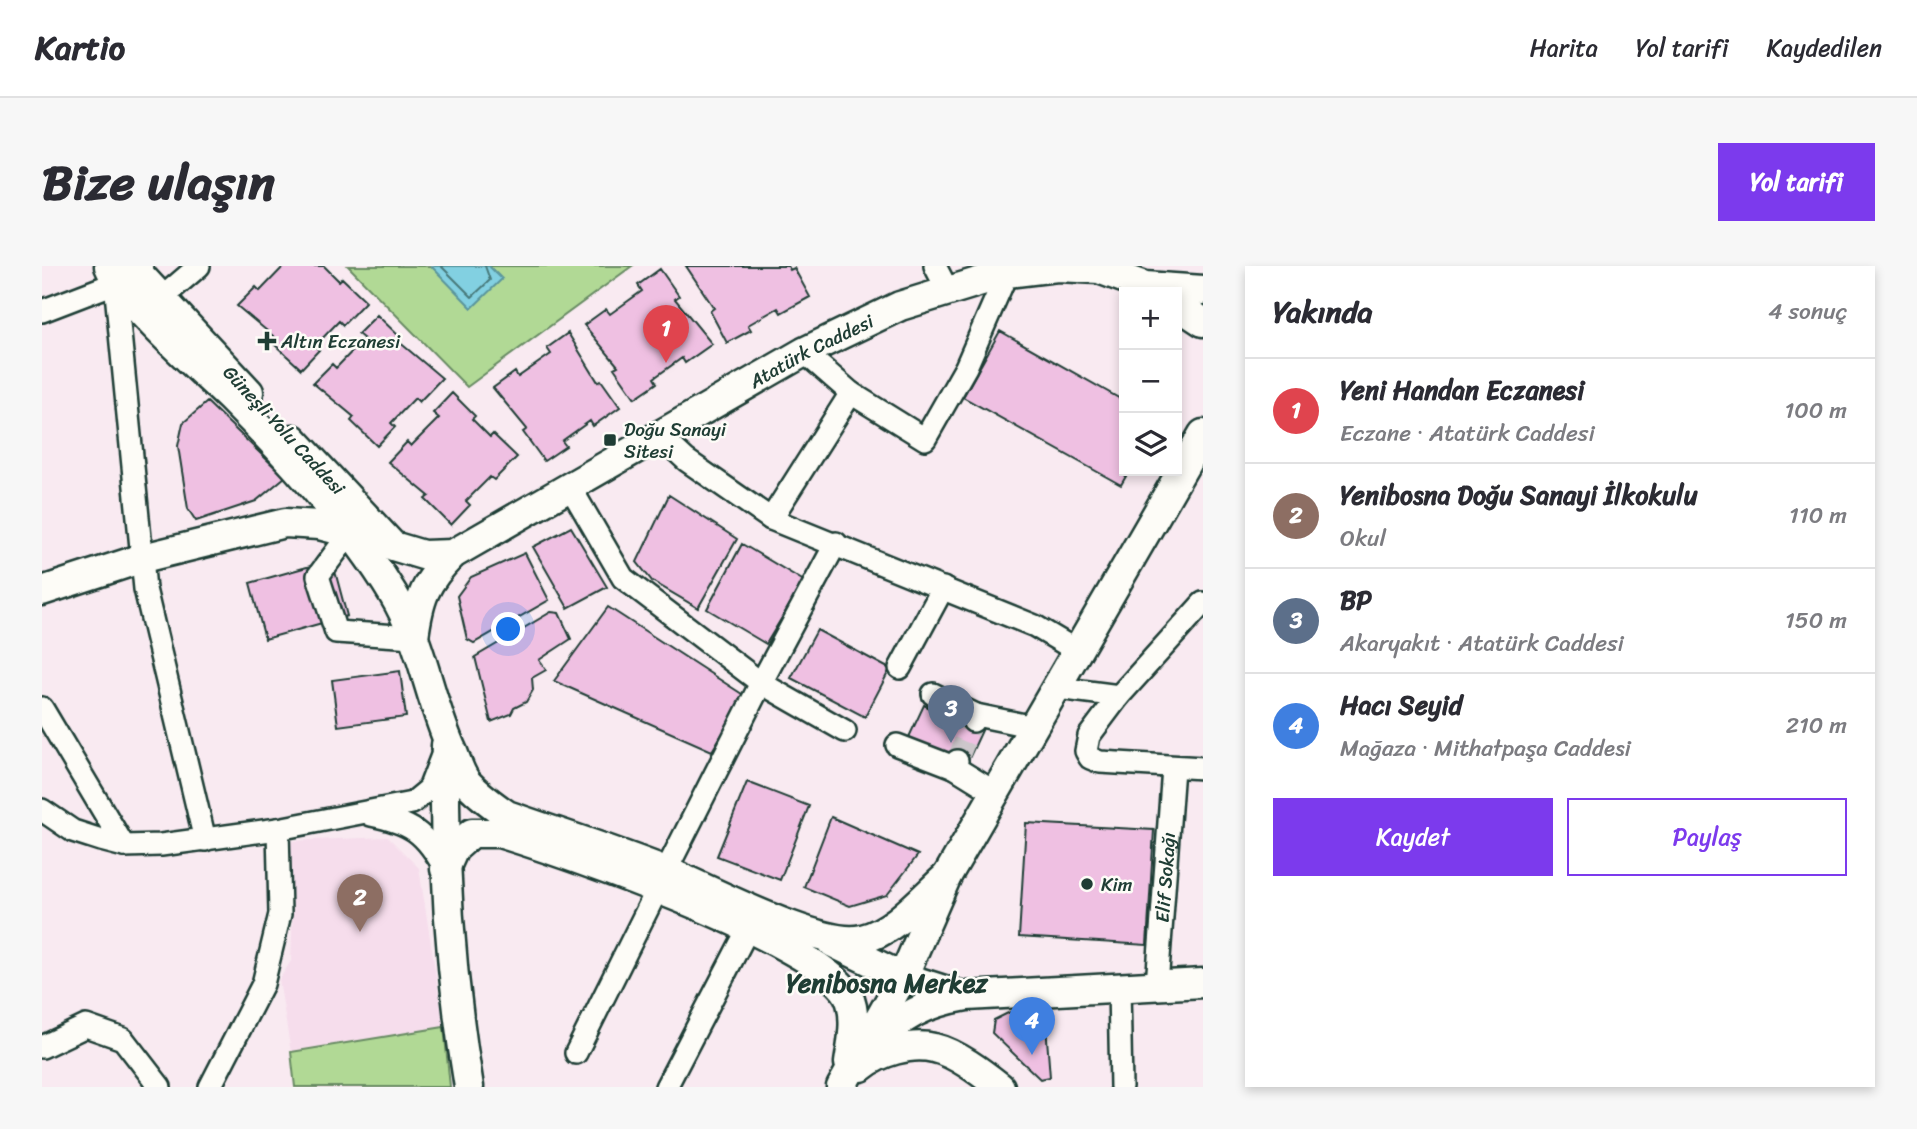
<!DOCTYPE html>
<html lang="tr">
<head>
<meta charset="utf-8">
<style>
  body { margin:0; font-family:Sriracha,sans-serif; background:#f7f7f7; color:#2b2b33 }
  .controls { position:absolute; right:21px; top:21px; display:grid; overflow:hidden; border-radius:0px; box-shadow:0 4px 10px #0003 }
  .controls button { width:63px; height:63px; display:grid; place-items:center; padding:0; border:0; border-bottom:2px solid #e1e1e2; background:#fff; color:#2b2b33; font:35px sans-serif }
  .you { position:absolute; left:467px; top:364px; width:24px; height:24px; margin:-18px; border:5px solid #fff; border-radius:50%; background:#1a73e8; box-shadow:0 0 0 10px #1a73e833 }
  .badge { display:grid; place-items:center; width:46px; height:46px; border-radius:50%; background:#7c3aed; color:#fff; font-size:23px; font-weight:700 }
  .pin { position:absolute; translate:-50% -58px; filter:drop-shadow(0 2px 4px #0008) }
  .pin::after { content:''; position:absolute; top:37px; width:24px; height:21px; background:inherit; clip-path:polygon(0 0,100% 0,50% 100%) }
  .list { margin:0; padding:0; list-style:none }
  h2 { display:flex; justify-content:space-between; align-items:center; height:91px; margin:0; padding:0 28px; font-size:30px }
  h2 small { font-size:23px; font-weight:400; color:#7c7c81 }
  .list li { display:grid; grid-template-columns:46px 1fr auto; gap:21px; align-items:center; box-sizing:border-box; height:105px; padding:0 28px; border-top:2px solid #e1e1e2 }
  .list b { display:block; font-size:26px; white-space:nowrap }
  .list p { margin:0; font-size:23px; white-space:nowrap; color:#7c7c81 }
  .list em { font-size:23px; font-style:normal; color:#7c7c81 }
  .actions { display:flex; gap:14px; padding:21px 28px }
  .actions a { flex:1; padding:16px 0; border:2px solid #7c3aed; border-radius:0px; text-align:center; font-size:24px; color:#7c3aed }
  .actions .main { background:#7c3aed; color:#fff }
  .icon { flex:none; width:38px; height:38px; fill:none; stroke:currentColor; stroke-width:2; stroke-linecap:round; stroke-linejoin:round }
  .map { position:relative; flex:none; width:1161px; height:821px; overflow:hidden; border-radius:0px }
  header { display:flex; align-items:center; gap:42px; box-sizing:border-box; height:98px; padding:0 35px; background:#fff; border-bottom:2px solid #e1e1e2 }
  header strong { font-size:33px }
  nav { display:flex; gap:38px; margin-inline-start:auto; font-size:24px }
  .intro { display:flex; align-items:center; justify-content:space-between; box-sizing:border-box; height:168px; padding:0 42px }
  h1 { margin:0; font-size:49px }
  .button { padding:18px 32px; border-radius:0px; background:#7c3aed; color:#fff; font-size:24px; font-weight:700 }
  main { display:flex; gap:42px; padding:0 42px }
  aside { flex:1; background:#fff; border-radius:0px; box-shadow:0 4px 10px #0003 }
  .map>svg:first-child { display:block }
</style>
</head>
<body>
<header>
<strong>Kartio</strong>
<nav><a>Harita</a><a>Yol tarifi</a><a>Kaydedilen</a></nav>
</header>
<div class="intro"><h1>Bize ulaşın</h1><a class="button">Yol tarifi</a></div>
<main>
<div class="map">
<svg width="1161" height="821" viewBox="0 0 1161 821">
  <rect width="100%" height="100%" fill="#f9eaf1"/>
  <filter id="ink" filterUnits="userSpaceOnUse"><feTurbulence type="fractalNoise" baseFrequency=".0143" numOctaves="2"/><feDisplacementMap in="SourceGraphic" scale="14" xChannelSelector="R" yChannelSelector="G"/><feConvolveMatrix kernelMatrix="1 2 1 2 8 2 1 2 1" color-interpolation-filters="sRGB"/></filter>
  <g filter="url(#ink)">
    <path fill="#f6ddec" d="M346 571 377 602 402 761 249 786 237 714 249 695 251 637 246 575Z"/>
    <path fill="#b1d995" stroke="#688b64" stroke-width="2" d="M306 0H590L425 121Z
      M402 761 408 821H253L249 786Z"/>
    <path fill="#82d0e1" stroke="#5a959c" stroke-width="2" d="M389 0H447L460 13 430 42Z"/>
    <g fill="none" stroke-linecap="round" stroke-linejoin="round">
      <path stroke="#477879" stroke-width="2" d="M399 0 430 31 448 14 443 0"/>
    </g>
    <path fill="#efc0e2" stroke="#1f3d34" stroke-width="2" d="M242 0H282L297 15 300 12 324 35 301 59 297 55 273 80 277 84 259 103 232 78 236 74 195 40 214 21 218 25Z
      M644 0H746L748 4 752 2 768 31 739 47 736 42 706 59 709 64 685 77 668 45 672 42Z
      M618 3 637 30 633 33 670 78 643 97 640 92 612 112 615 117 593 132 572 102 576 100 542 59 564 43 568 48 600 25 596 19Z
      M335 49 359 72 356 75 400 112 377 136 373 132 349 157 353 161 335 180 309 155 312 151 271 117 290 98 294 102 322 73 316 68Z
      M958 65 1082 135V205H1087L1079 219 921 131Z
      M526 67 556 116 559 114 578 141 551 160 548 155 520 175 524 180 502 195 481 166 485 163 451 122 473 106 476 111 509 88 505 82Z
      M410 127 433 150 430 153 448 171 451 168 475 191 452 214 448 211 424 235 428 239 409 259 383 233 387 230 346 196 365 176 369 180 397 152 391 147Z
      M165 136 243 211 214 235 154 255 146 243 136 180 141 157Z
      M627 229 695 273 656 342 610 315 595 296Z
      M529 261 565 321 526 342 491 281Z
      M700 278 762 315 724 378 665 343Z
      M483 287 507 334 432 377 425 373 415 330 429 311Z
      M290 294 305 350 223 373 208 317Z
      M566 341 703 430 670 485 512 415Z
      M509 346 517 347 529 373 497 394 504 404 490 412 491 424 484 436 472 442 469 448 449 456 433 391Z
      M775 364 848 403 823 451 749 412Z
      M358 405 364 451 296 460 290 414Z
      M882 439 898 447 900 441 942 460 924 499 867 471Z
      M705 516 767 540 738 614 675 590Z
      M789 551 876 589 845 629 808 640 762 621Z
      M984 557 1112 564 1105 679 977 671Z
      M968 746 1003 747 1008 811 998 813 950 767 952 754Z"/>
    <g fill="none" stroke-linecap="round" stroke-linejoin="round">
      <path stroke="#cdc7cb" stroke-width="21" stroke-dasharray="21 10" stroke-linecap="butt" d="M915 495 931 455"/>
      <defs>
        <g id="minor">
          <path d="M893 0 906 25"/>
          <path d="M73 16 103 323 163 574"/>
          <path d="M109 41 157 0"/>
          <path d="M0 45 86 12"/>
          <path d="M809 127 883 173 924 101 965 7"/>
          <path d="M617 169 644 194 729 253 993 360 1035 385"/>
          <path d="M527 219 581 312 719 417 803 465"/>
          <path d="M729 253 809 127 762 86"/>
          <path d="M308 267 276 310 294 366 372 371"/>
          <path d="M858 402 901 322"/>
          <path d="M1016 422 1077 430 1161 337"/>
          <path d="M891 428 934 449"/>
          <path d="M1077 430 1047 470 1044 485 1048 492 1058 496 1161 502"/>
          <path d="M0 442 82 580"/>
          <path d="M931 455 934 449 992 461"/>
          <path d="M855 479 912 501"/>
          <path d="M915 495 912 501 954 527"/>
          <path d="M0 544 31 565 59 574 82 580 119 579 236 563 370 537 387 523 399 492"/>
          <path d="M329 549C369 557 383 566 403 603"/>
          <path d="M624 605 719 417 794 277"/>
          <path id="s1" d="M1115 719 1131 502"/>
          <path d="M1077 721 1079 821"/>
          <path d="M0 781 44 760 81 773 118 821"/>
          <path d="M534 787 615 624"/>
          <path d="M168 821 221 718 238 648 236 563"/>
          <path d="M624 821 706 663"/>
        </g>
        <g id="major">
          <path d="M67 0C82 38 156 101 188 132 245 189 309 258 351 328 381 377 387 435 411 486 415 496 418 507 424 515 436 529 451 539 465 549 519 568 573 585 626 606 668 623 779 683 820 673 852 666 881 631 905 610"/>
          <path d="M95 0 99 10 207 126"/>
          <path d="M1135 39 1161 56"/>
          <path d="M251 173 351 280 381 289 411 288"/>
          <path d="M0 325 101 292 243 257 277 259 308 267"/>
          <path id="s2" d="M372 371C377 332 383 316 411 288L762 86 858 40 965 7 1015 1 1057 3 1103 20 1161 24"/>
          <path d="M404 479C400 594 408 708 427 821"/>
          <path d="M403 603 412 583 430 567H457C524 587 775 674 806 729 816 749 810 777 807 797"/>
          <path d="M791 677 861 711 918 729"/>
          <path d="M832 779C860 749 884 737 925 730L1161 717"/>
          <path d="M819 801C836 786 870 776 892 782 914 787 940 807 958 821"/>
          <path d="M799 821 861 711 905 610 1161 168"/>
        </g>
      </defs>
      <use href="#minor" stroke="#1f3d34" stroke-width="26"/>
      <use href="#major" stroke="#1f3d34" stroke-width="33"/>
      <use href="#minor" stroke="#fdfcf7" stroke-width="21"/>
      <use href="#major" stroke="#fdfcf7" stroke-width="28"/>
    </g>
  </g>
  <g fill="#1f3d34" stroke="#fdfcf7" stroke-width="2.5">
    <path d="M221.5 64.5h7v7h7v7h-7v7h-7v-7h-7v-7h7z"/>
    <rect x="561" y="167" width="14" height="14" rx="3.5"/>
    <circle cx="1045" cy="618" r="7"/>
  </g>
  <g text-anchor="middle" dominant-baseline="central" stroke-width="5" stroke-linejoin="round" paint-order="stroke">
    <g font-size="19" fill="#1f3d34" stroke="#fdfcf7" text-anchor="start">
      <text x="239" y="75">Altın Eczanesi</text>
      <text x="582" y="163">Doğu Sanayi<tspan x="582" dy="22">Sitesi</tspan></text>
      <text x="1059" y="618">Kim</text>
    </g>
    <g font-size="19" fill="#1f3d34" stroke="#fdfcf7">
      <text stroke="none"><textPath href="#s2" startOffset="506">Atatürk Caddesi</textPath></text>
      <text transform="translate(242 164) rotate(47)">Güneşli Yolu Caddesi</text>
      <text stroke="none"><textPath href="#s1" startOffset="108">Elif Sokağı</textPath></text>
    </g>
    <g font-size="26" font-weight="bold" fill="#1f3d34" stroke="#fdfcf7">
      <text x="845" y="717">Yenibosna Merkez</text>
    </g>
  </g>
</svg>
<div class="controls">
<button>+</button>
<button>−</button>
<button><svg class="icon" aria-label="layers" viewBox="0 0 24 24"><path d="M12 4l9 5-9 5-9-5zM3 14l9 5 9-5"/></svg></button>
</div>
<div class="you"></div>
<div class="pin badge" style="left:624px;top:97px;background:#e0444e">1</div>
<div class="pin badge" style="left:318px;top:666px;background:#8d6e63">2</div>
<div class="pin badge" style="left:909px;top:477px;background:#5c6f8a">3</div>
<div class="pin badge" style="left:990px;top:789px;background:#3f7fe0">4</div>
</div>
<aside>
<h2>Yakında<small>4 sonuç</small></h2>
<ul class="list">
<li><span class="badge" style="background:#e0444e">1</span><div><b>Yeni Handan Eczanesi</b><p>Eczane · Atatürk Caddesi</p></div><em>100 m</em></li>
<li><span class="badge" style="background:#8d6e63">2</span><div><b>Yenibosna Doğu Sanayi İlkokulu</b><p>Okul</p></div><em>110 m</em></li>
<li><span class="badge" style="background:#5c6f8a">3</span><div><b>BP</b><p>Akaryakıt · Atatürk Caddesi</p></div><em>150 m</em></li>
<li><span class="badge" style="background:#3f7fe0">4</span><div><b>Hacı Seyid</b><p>Mağaza · Mithatpaşa Caddesi</p></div><em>210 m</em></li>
</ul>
<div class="actions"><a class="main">Kaydet</a><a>Paylaş</a></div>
</aside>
</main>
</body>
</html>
